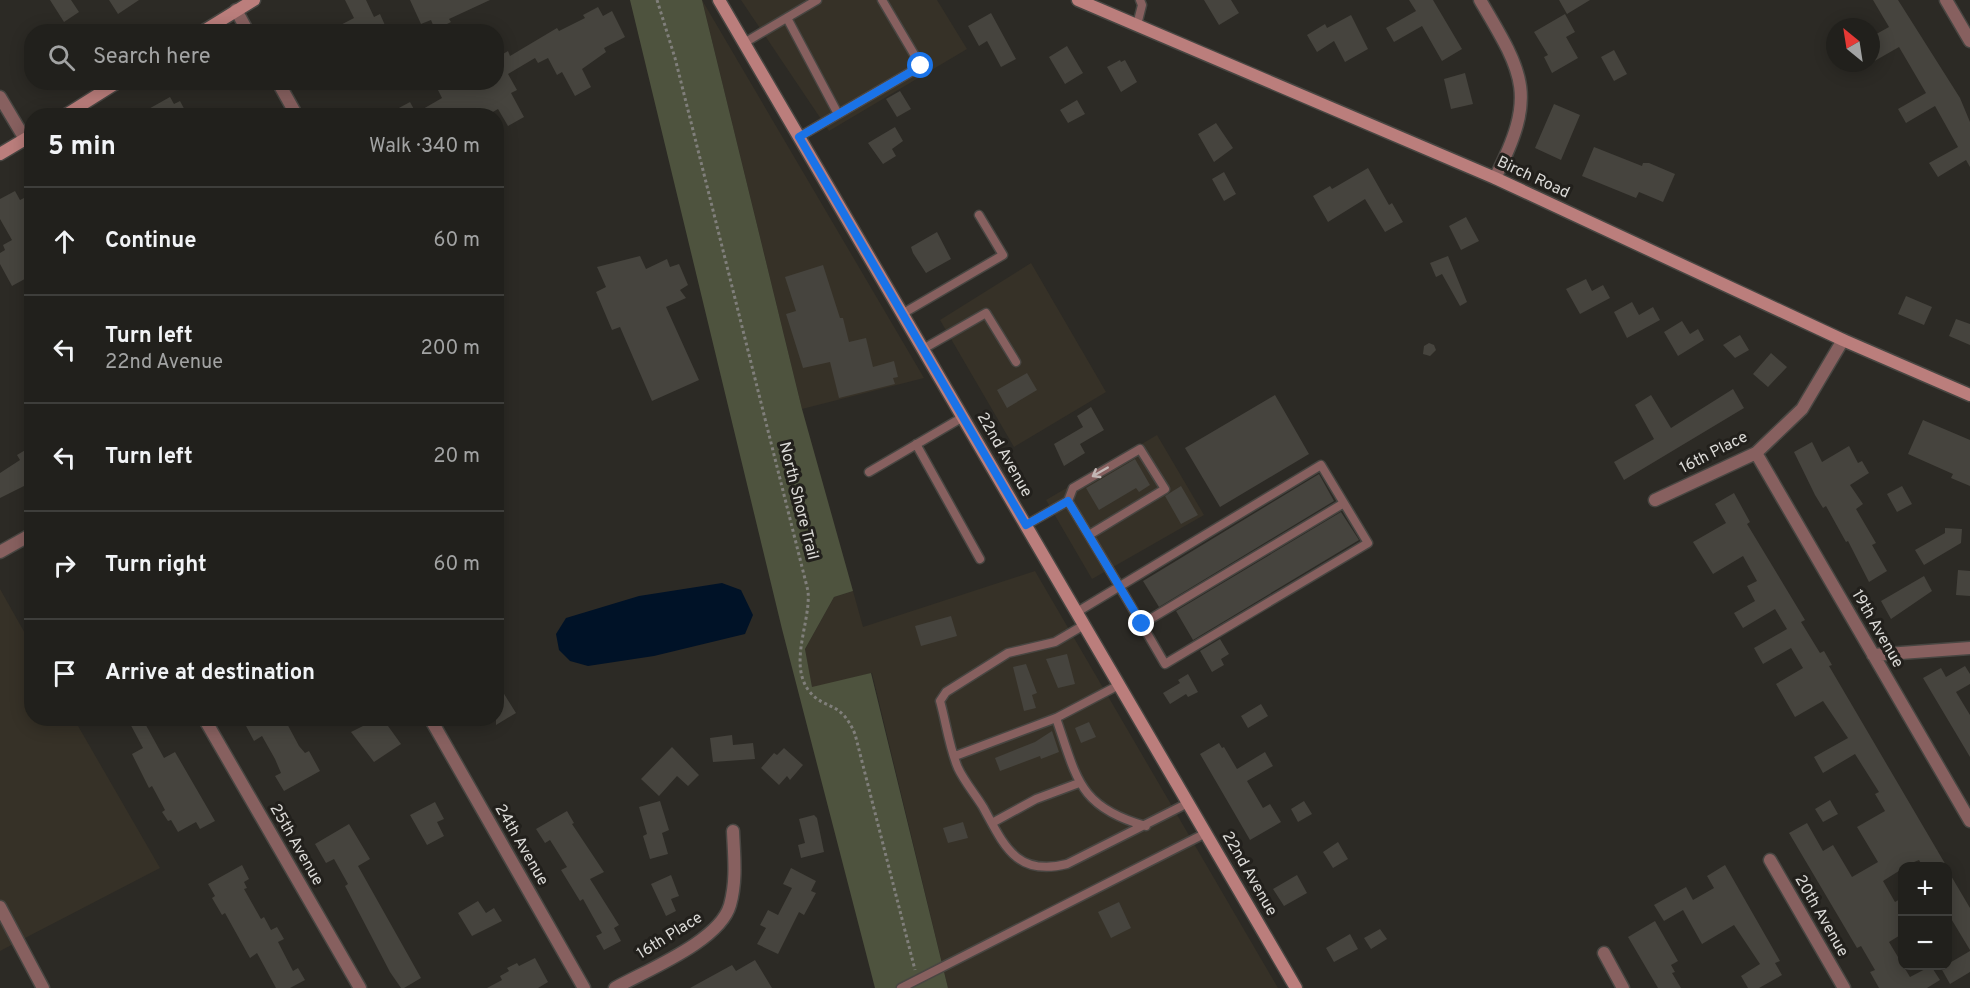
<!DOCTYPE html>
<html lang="en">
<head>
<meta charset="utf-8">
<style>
  body { margin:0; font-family:Overpass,sans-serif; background:#2d2d29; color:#f1f3f6 }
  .controls { position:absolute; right:18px; bottom:18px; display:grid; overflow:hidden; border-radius:12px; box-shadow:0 3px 15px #0003 }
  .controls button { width:54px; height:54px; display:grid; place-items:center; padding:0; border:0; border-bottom:2px solid #3e3e3b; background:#21201c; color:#f1f3f6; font:30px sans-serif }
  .compass { position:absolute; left:1826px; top:18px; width:54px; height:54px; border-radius:50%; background:#21201c; box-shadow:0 3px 15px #0003; rotate:330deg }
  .stop { position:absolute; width:18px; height:18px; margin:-14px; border:4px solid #1a73e8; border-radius:50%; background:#fff }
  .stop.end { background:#1a73e8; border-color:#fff; box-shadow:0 2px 6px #0008 }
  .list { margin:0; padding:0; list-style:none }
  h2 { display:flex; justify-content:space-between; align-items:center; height:78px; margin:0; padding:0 24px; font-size:26px }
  h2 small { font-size:20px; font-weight:400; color:#a2a3a3 }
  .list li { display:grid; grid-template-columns:39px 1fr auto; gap:18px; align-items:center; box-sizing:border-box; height:108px; padding:0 24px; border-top:2px solid #3e3e3b }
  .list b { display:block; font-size:22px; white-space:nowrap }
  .list p { margin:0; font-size:20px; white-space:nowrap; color:#a2a3a3 }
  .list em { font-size:20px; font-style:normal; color:#a2a3a3 }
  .icon { flex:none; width:33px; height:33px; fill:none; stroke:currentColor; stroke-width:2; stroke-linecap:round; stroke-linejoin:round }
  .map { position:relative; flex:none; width:1970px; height:988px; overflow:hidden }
  .search { position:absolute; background:#21201c; box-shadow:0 3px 15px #0003; left:24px; top:24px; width:480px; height:66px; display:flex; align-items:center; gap:15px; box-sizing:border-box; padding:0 21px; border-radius:24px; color:#a2a3a3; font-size:22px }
  .panel { position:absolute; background:#21201c; box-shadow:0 3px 15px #0003; left:24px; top:108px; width:480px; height:618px; border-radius:24px }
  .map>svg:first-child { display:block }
</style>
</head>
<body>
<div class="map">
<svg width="1970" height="988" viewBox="0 0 1970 988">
  <rect width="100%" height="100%" fill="#2c2a25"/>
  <path fill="#363127" d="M702 0 924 378 802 409Z
    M741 0H937L967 49 829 131Z
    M1031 263 1106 392 1014 447 940 320Z
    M1157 435 1204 515 1092 579 1046 500Z
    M1035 571 1278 988H948L872 673 812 688 805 649 834 597 853 591 863 627Z
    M0 589 31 644 32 718 74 719 160 868 0 951Z"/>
  <path fill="#4e533e" d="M630 0H702L802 409 853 591 834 597 805 649 812 687 871 673 948 988H875L782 629Z"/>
  <path fill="#001227" d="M722 583 741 590 753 615 745 634 654 656 588 666 570 661 559 650 556 634 566 618 639 596Z"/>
  <path fill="#46443e" d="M50 0H71L79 12 64 22Z
    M109 0H139L118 14Z
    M345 0H366L374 17 380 14 388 32H327L354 18Z
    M410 0H490L449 19 451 22 435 30 431 20 421 24Z
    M1204 0H1231L1239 13 1219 25Z
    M1409 0H1433L1462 49 1442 61 1422 26 1394 42 1386 28 1416 11Z
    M1559 0H1590L1567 14Z
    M1873 0H1898L1960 98 1970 122V167L1966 160 1938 177 1929 163 1958 147 1935 106 1906 123 1898 109 1926 93 1899 47 1871 63V37L1889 27Z
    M598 7 603 16 612 11 625 37 604 48 606 52 582 69 591 87 575 96 562 72 557 75 548 58 538 63 535 58 508 74 517 90 511 93 524 117 508 126 498 109 486 116H384L410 102 416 113 442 98 437 88 448 82H496V54L498 57 508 51 510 56 557 28 559 31 585 18 583 15Z
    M991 13 1016 59 1001 67 987 41 979 46 968 26Z
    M1565 14 1575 32 1566 37 1578 58 1552 73 1544 57 1548 55 1534 32Z
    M1351 15 1368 49 1345 62 1334 41 1317 52 1307 35 1325 24 1327 28Z
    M1067 46 1083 73 1065 84 1049 57Z
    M1614 50 1627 74 1614 81 1601 57Z
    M1120 60 1121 62 1125 60 1137 82 1121 92 1107 67Z
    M1465 73 1473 104 1451 109 1444 79Z
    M900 91 911 109 897 117 886 99Z
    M170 97 174 104 180 101 188 116H136Z
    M1077 100 1085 114 1068 123 1060 110Z
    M1554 104 1580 115 1561 160 1535 148Z
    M1216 123 1233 148 1214 162 1198 134Z
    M895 127 903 141 892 149 896 156 883 164 868 143Z
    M1594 147 1642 166 1643 163H1649L1675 174 1663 202 1639 192 1636 198 1582 176Z
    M1368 168 1389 205 1392 203 1403 222 1385 232 1365 199 1328 222 1313 196 1330 186 1332 189Z
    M1224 172 1236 194 1224 201 1212 179Z
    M15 191 20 200 32 194V211L24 214 32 228V275L12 286 0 264V253L5 250 3 245 12 240 0 219V199Z
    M1466 217 1479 241 1461 250 1449 226Z
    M937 232 951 259 926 273 913 253 911 247Z
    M640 256 646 269 667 259 670 267 679 264 688 285 680 290 686 298 666 307 699 380 652 401 620 327 612 330 596 292 606 287 597 267Z
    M1448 256 1467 302 1460 306 1442 274 1436 277 1430 263Z
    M823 265 840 318H843L849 342 866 338 873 367 894 361 898 377 893 378 895 384 839 398 830 362 803 368 786 314 796 311 785 277Z
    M1586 279 1592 291 1603 285 1610 298 1580 314 1566 289Z
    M1906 296 1932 307 1924 325 1898 314Z
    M1632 302 1639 315 1653 307 1660 320 1627 338 1614 312Z
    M1956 319 1970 324V345L1949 336Z
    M1682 321 1690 334 1698 329 1704 340 1678 356 1664 332Z
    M1740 335 1749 350 1735 358 1723 345Z
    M1429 343 1434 345 1436 350 1430 356 1423 354 1424 346Z
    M1771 353 1787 367 1768 387 1753 374Z
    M1027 373 1037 390 1007 408 997 390Z
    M1733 389 1744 408 1624 480 1614 462 1654 439 1635 405 1651 395 1671 428Z
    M1275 395 1309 454 1220 507 1185 448Z
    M1091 407 1104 430 1080 444 1085 453 1064 466 1054 444 1083 427 1077 416Z
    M1923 420 1970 440V486L1951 478 1953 474 1908 454Z
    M1812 442 1822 462 1849 446 1858 463 1862 461 1869 473 1850 485 1863 504 1856 509 1876 543 1872 545 1887 571 1869 582 1848 541 1846 542 1826 506 1823 508 1815 495 1794 452Z
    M32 446V482L0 498V473L20 460 17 455Z
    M1135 459 1150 485 1139 492 1136 488 1099 510 1086 488Z
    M1319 474 1334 501 1159 607 1143 581Z
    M1181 486 1198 515 1181 524 1165 496Z
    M1902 486 1912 504 1897 512 1887 494Z
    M1734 493 1750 522 1747 524 1805 620 1801 622 1820 653 1824 651 1832 665 1829 666 1947 867H1923L1919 860 1902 867V869L1883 881 1895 902 1902 898V934L1889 942 1910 977 1931 966 1940 980 1927 988H1879L1870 972 1875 970 1861 946 1857 948 1789 833 1807 823 1823 851 1833 845 1852 877 1878 862 1857 827 1885 811 1875 794 1879 792 1855 754 1823 773 1814 757 1848 738 1823 701 1795 717 1776 684 1803 668 1791 648 1763 664 1754 648 1787 629 1775 609 1743 628 1734 613 1755 601 1747 586 1757 581 1743 556 1713 574 1693 542 1726 523 1715 504Z
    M1341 512 1359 540 1193 640 1176 611Z
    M1945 528 1962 529 1961 543 1924 565 1915 550 1945 533Z
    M1958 570 1970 571V596L1956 595Z
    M1924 576 1932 591 1891 619 1881 601Z
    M951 616 957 636 921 646 915 626Z
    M1220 639 1229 654 1221 659 1224 665 1212 672 1200 651Z
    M1067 654 1075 684 1058 688 1046 659Z
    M1026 664 1037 693 1032 695 1036 708 1024 711 1013 667Z
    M1965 666 1970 674V684L1956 692 1970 715V757L1923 678 1941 668 1946 677Z
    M1188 674 1198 692 1188 697 1186 694 1170 704 1163 693 1180 683 1178 680Z
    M496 681 516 713 496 725Z
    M1261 704 1268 716 1248 728 1241 716Z
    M127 718H142L164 758 175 752 215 821 200 829 196 822 178 832 171 820 168 821 162 812 165 810 152 786 149 788 132 754 143 748Z
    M250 718H284L299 746 305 753 309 751 320 771 284 791 275 776 281 773 275 759 262 736 254 741 246 726 252 723Z
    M366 718H397L388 726 401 744 374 762 351 732 369 723Z
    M1089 722 1096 737 1081 743 1075 728Z
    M1052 731 1059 752 1041 759 1040 756 1000 771 995 758 1035 742Z
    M732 735 733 745 753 743 755 759 713 762 710 738Z
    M1219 743 1222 748 1224 747 1237 769 1265 752 1273 766 1247 781 1263 808 1270 804 1281 822 1250 840 1200 754Z
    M672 747 699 775 688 786 677 776 659 796 641 779Z
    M784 748 803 765 790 780 787 776 779 785 761 768 774 753 777 755Z
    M1830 800 1838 814 1823 822 1815 809Z
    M660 801 669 830 662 833 668 854 650 859 643 836 647 834 639 807Z
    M1304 801 1312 814 1298 822 1291 809Z
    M435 802 444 819 437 822 444 836 427 845 410 815Z
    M567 811 574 823 572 824 604 872 590 879 619 925 614 928 621 941 604 950 596 936 602 933 583 899 580 901 561 870 567 867 550 840 545 843 536 829Z
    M814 815 817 818 824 852 801 858 798 845 805 843 799 819Z
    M963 822 968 838 948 843 943 828Z
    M349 824 370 859 358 866 421 978 404 988H401L390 972 345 886 348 884 334 859 326 863 315 844Z
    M1338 842 1348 859 1333 868 1323 852Z
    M242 865 249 879 244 882 247 888 244 889 261 919 264 917 271 930 277 927 284 939 278 942 293 971 298 968 305 980 290 988H276L257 953 250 958 225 913 222 915 212 898 215 896 208 884Z
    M1725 865 1780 961 1775 963 1782 975 1759 988H1748L1741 976 1760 964 1734 925 1702 944 1683 910 1664 921 1654 905 1686 887 1693 900 1714 888 1707 876Z
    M791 868 816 881 811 891 816 893 804 915 799 912 778 954 757 944 766 928 760 925 768 910 778 915 792 888 783 884Z
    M1947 869 1970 908V950L1947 912Z
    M671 875 679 896 671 899 676 911 666 916 651 884Z
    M1297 875 1307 893 1284 906 1273 889Z
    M478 901 486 913 494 908 502 921 472 936 458 913Z
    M1119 902 1131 928 1111 938 1098 912Z
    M1655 921 1678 961 1671 965 1675 972 1672 973 1681 988H1658L1628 937Z
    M1380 929 1387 939 1371 949 1364 938Z
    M1350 934 1358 949 1334 962 1326 948Z
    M1970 951V972L1950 984 1941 968Z
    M535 958 548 982 538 988H487L502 980 500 976 509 971 507 968 517 963 519 966Z
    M755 960 772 988H690L732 965 736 971Z"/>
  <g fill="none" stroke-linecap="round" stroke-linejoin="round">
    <defs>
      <path id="lane" d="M787 18 838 114
        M1137 25 1142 5 1140 0
        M744 43 817 0
        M799 137 921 66 882 0
        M902 314 1003 255 979 215
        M923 349 986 313 1016 362
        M916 444 980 559
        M869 472 963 417
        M1068 501 1073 488 1140 449 1165 489 1089 535
        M1026 525 1068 501C1101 555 1133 609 1165 664L1368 543 1321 465 1077 612
        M1142 624 1344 503
        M1084 625 1055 642 1008 653 946 692 940 701C946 722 949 747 958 768 964 781 975 794 983 807 1004 845 1016 877 1067 864L1188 803
        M1056 718C1077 778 1078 807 1146 826
        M955 756 1056 718 1119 685
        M992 823 1036 799 1079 783
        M901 988 1206 833"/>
      <path id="street" d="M1480 0C1525 76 1537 95 1495 178
        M1946 0 1970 41
        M236 10 248 32
        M278 82 297 116
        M0 97 25 139
        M1756 453 1970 821
        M1655 500 1756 453 1802 409 1843 340
        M0 552 32 534
        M1873 655 1970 648
        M204 718 360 988
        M430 718 584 988
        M1770 860 1844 988
        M0 907 43 988
        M1604 953 1623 988
        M615 988C647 970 720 941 730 905 737 880 734 856 733 831"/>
      <path id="secondary" d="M719 0 1296 988
        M1078 0 1495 178 1843 340 1970 395
        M202 32 254 0
        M64 116 118 82
        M0 154 32 135"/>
    </defs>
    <use href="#lane" stroke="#484642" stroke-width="11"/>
    <use href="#street" stroke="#484642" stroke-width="15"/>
    <use href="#secondary" stroke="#484642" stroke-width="15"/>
    <path stroke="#807f7b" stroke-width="3" stroke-dasharray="3 3" stroke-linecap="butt" d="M657 0 675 58 808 591C811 622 788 663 809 691 825 711 840 699 855 734L915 970"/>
    <use href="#lane" stroke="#87605f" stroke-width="8"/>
    <use href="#street" stroke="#87605f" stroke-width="12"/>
    <use href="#secondary" stroke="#bb7e7c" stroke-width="12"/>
  </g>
  <defs><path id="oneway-shaft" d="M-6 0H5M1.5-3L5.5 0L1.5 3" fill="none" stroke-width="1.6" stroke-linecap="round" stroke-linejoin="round" transform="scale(1.5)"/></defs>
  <use stroke="#c2b6b4" href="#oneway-shaft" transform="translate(1100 472) rotate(150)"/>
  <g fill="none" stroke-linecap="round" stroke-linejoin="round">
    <path stroke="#1a73e8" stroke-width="8" d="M921 66 799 137 1026 525 1068 501 1142 624"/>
  </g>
  <g text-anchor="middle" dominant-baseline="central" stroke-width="6" stroke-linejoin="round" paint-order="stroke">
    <g font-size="16" fill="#dcdbd8" stroke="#22201c">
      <text transform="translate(1533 178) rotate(25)">Birch Road</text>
      <text transform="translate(1714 453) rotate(-27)">16th Place</text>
      <text transform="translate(1004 455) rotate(60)">22nd Avenue</text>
      <text transform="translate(798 501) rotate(76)">North Shore Trail</text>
      <text transform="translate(1877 629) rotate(60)">19th Avenue</text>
      <text transform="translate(296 845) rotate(60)">25th Avenue</text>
      <text transform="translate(521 845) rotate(60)">24th Avenue</text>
      <text transform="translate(1249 874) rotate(60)">22nd Avenue</text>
      <text transform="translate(1821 916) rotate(60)">20th Avenue</text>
      <text transform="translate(670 936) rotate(-32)">16th Place</text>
    </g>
  </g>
</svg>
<div class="controls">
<button>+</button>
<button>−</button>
</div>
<svg class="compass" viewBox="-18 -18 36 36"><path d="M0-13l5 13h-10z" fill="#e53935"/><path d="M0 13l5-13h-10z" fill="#a2a3a3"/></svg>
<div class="stop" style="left:921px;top:66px"></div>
<div class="stop end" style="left:1142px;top:624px"></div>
<div class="search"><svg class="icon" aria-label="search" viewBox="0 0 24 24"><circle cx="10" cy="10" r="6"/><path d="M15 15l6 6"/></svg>Search here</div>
<section class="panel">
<h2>5 min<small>Walk · 340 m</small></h2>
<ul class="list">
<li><svg class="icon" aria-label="ahead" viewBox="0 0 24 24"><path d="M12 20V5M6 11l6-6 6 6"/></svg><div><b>Continue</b></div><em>60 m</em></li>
<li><svg class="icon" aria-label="left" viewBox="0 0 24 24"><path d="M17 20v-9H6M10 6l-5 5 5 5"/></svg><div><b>Turn left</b><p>22nd Avenue</p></div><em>200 m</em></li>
<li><svg class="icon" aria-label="left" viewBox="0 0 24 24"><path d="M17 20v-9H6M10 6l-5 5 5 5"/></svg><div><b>Turn left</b></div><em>20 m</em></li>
<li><svg class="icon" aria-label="right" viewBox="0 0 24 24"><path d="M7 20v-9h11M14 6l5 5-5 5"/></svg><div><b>Turn right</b></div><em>60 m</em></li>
<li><svg class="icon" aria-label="arrive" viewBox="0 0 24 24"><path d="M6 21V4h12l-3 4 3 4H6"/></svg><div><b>Arrive at destination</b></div></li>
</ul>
</section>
</div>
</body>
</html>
